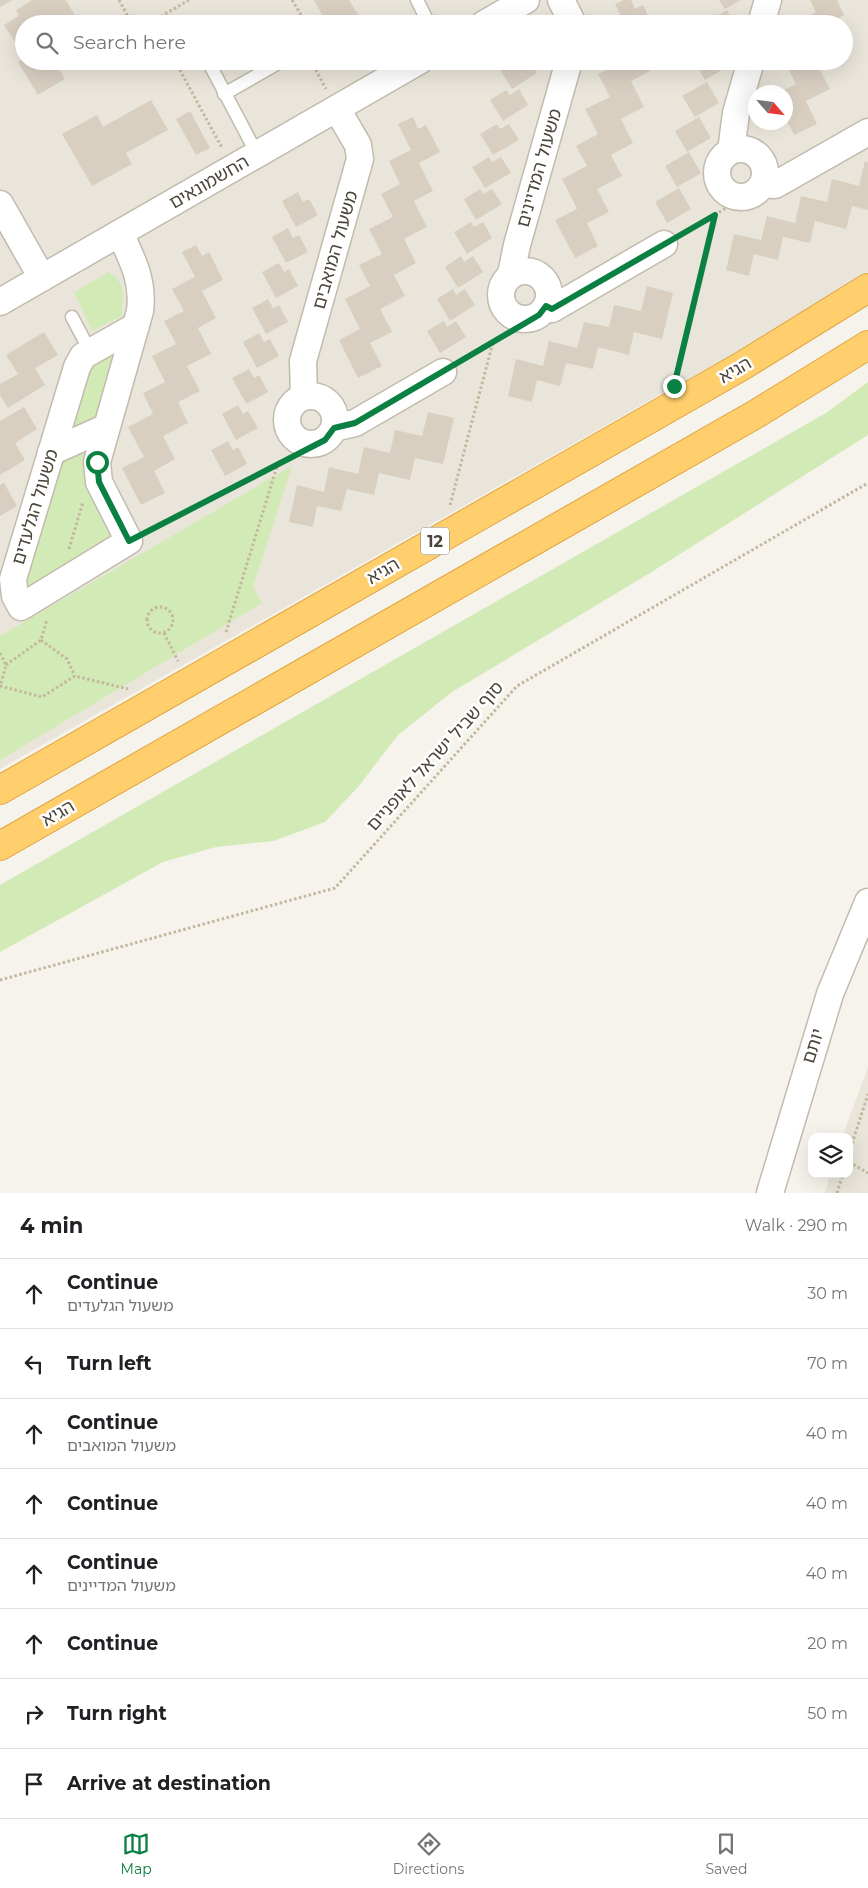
<!DOCTYPE html>
<html lang="en">
<head>
<meta charset="utf-8">
<style>
  body { margin:0; font-family:Montserrat,"Noto Sans Hebrew",sans-serif; background:#f2f2f2; color:#202124 }
  .controls { position:absolute; right:15px; bottom:15px; display:grid; overflow:hidden; border-radius:10px; box-shadow:0 5px 20px #0002 }
  .controls button { width:45px; height:45px; display:grid; place-items:center; padding:0; border:0; border-bottom:1px solid #e0e0e0; background:#fff; color:#202124; font:25px sans-serif }
  .compass { position:absolute; left:748px; top:85px; width:45px; height:45px; border-radius:50%; background:#fff; box-shadow:0 5px 20px #0002; rotate:118deg }
  .stop { position:absolute; width:15px; height:15px; margin:-11px; border:4px solid #0b8043; border-radius:50%; background:#fff }
  .stop.end { background:#0b8043; border-color:#fff; box-shadow:0 1px 5px #0008 }
  .list { margin:0; padding:0; list-style:none }
  h2 { display:flex; justify-content:space-between; align-items:center; height:65px; margin:0; padding:0 20px; font-size:21px }
  h2 small { font-size:16px; font-weight:400; color:#757577 }
  .list li { display:grid; grid-template-columns:32px 1fr auto; gap:15px; align-items:center; box-sizing:border-box; height:70px; padding:0 20px; border-top:1px solid #e0e0e0 }
  .list b { display:block; font-size:19px; white-space:nowrap }
  .list p { margin:0; font-size:16px; white-space:nowrap; color:#757577 }
  .list em { font-size:16px; font-style:normal; color:#757577 }
  .icon { flex:none; width:28px; height:28px; fill:none; stroke:currentColor; stroke-width:2; stroke-linecap:round; stroke-linejoin:round }
  .map { position:relative; flex:none; width:868px; height:1193px; overflow:hidden }
  .search { position:absolute; background:#fff; box-shadow:0 5px 20px #0002; left:15px; right:15px; top:15px; height:55px; display:flex; align-items:center; gap:12px; box-sizing:border-box; padding:0 18px; border-radius:28px; color:#757577; font-size:19px }
  .sheet { height:625px; background:#fff }
  nav { display:flex; justify-content:space-around; align-items:center; box-sizing:border-box; height:70px; border-top:1px solid #e0e0e0; background:#fff; font-size:14px; color:#757577 }
  nav a { display:grid; justify-items:center; gap:2px }
  nav .on { color:#0b8043 }
  .map>svg:first-child { display:block }
</style>
</head>
<body>
<div class="map">
<svg width="868" height="1193" viewBox="0 0 868 1193">
  <rect width="100%" height="100%" fill="#f6f3ec"/>
  <path fill="#eae5da" fill-rule="evenodd" d="M0 0H868V272L772 334 675 386 0 769ZM24 24H844V61H24ZM756 92H786V122H756Z
    M868 1067V1193H825L830 1174H849V1137H842Z"/>
  <path fill="#d2eab5" d="M109 272C128 285 122 295 122 316L92 331 74 292Z
    M118 351 97 419 64 435 87 367Z
    M868 382V435L650 573 452 692 398 735 358 787 325 822 274 841 216 847 163 862 0 952V885L826 413Z
    M91 444 84 477 116 538 29 593 23 573 59 459Z
    M292 466 253 587 262 603 0 760V636Z"/>
  <path fill="#d8cfc1" d="M0 0H13L0 7Z
    M32 0H66L80 24H24V45L19 48 4 25 19 16 16 10Z
    M314 0H349L364 24H327Z
    M624 0H631L635 9 643 5 652 24H625L615 4Z
    M719 0H741L725 9Z
    M810 0H837L844 15 826 24H795L816 12Z
    M727 10 735 24H702Z
    M24 58V61H75L60 70 65 79 38 95 18 62Z
    M78 61H98L83 70Z
    M509 61 518 63 530 61 537 73 512 89 499 68Z
    M616 61H645L650 71 631 81 644 107 621 119 633 143 611 155 622 176 597 189 609 212 587 223 598 246 575 258 555 220 577 209 562 179 587 166 576 146 598 134 585 109 610 97 598 74 617 64Z
    M694 61H726L729 66 705 80Z
    M784 61H823L817 64 830 89 806 101 817 124 794 135 786 119V92H780L796 84Z
    M707 82 719 103 695 117 682 96Z
    M519 89 528 105 503 121 490 100 506 90 510 95Z
    M151 100 168 130 126 153 132 164 92 186 62 134 97 115 103 127Z
    M190 111 210 148 196 155 176 119Z
    M413 117 418 129 426 125 440 152 419 163 433 191 414 201 427 227 404 239 416 263 394 275 405 296 380 309 392 332 370 343 382 366 358 378 339 340 360 329 345 299 370 286 359 265 382 254 369 229 393 217 381 194 400 184 389 161 411 150 398 124Z
    M699 117 711 138 687 152 675 131Z
    M497 124 500 129 509 124 519 140 493 155 480 134Z
    M689 152 701 173 677 187 665 166Z
    M489 157 492 162 501 157 511 173 485 188 472 167Z
    M865 161 868 162V210L852 206 846 229 815 221 810 243 783 237 778 260 754 254 749 276 726 270 734 234 761 240 767 216 795 223 801 196 827 202 832 179 859 186Z
    M679 188 691 209 667 223 655 202Z
    M480 189 483 194 492 189 502 204 476 220 464 199Z
    M298 192 303 202 309 199 318 215 296 227 282 201Z
    M471 222 474 227 483 222 492 238 467 254 454 232Z
    M288 228 293 238 299 235 308 252 286 263 272 237Z
    M196 245 202 256 209 252 223 280 202 291 216 318 198 328 211 354 187 366 200 391 178 402 188 423 163 436 175 459 154 471 165 493 141 505 122 468 144 457 128 427 153 414 143 393 165 382 152 356 176 344 164 321 184 311 172 289 195 277 182 252Z
    M461 256 464 262 473 256 483 272 458 288 445 267Z
    M279 263 284 272 289 269 298 286 276 298 262 272Z
    M647 286 673 293 662 339 634 332 629 355 598 347 593 369 566 363 560 386 537 380 532 402 508 396 516 359 543 366 549 341 577 348 584 322 609 327 614 305 641 311Z
    M453 289 456 295 465 289 475 305 450 321 437 299Z
    M268 299 273 308 279 305 288 322 266 334 252 308Z
    M444 321 447 327 456 321 466 337 440 353 427 331Z
    M44 332 58 355 35 368 45 385 8 408 0 395V384L18 374 6 355Z
    M259 333 264 342 270 339 279 356 257 368 243 342Z
    M249 369 254 378 259 375 268 392 246 404 232 378Z
    M238 405 243 414 248 411 258 428 236 440 222 414Z
    M24 407 37 429 15 443 25 460 0 475V421Z
    M428 412 454 418 443 464 415 458 410 480 379 473 374 495 347 489 341 511 317 506 313 527 289 522 297 485 324 492 329 467 358 474 364 447 390 453 395 430 422 436Z
    M228 441 233 450 238 447 247 464 225 476 211 450Z
    M4 483 17 506 0 516V485Z"/>
  <g fill="none" stroke-linecap="round" stroke-linejoin="round">
    <defs>
      <path id="lane" d="M417 0 429 24
        M208 61 257 154
        M224 94 282 61
        M72 317 90 351"/>
      <path id="street" d="M561 0 573 24
        M484 24 526 0
        M761 24 768 0
        M717 173a24 24 0 1 1 48 0a24 24 0 1 1-48 0Z
        M731 151 736 113 751 61
        M763 184 775 185 868 132
        M0 204 42 278
        M120 233C132 259 144 281 140 311L97 462 99 482 129 541 21 607 15 596 13 579 77 367 83 356 136 326
        M501 295a24 24 0 1 1 48 0a24 24 0 1 1-48 0Z
        M511 274 517 245 569 61
        M0 302 419 61
        M546 306 552 309 664 244
        M287 420a24 24 0 1 1 48 0a24 24 0 1 1-48 0Z
        M304 397 303 361 360 159 358 145 337 109
        M334 428 355 423 443 372
        M51 452 107 427
        M770 1193 830 994 868 902"/>
      <path id="highway" d="M0 790 742 366 868 288
        M0 846 756 414 868 345"/>
    </defs>
    <use href="#lane" stroke="#c2bbae" stroke-width="15"/>
    <use href="#street" stroke="#c2bbae" stroke-width="29"/>
    <use href="#highway" stroke="#e0a43c" stroke-width="30"/>
    <path stroke="#c4b79f" stroke-width="3" stroke-dasharray="2.5 2.5" stroke-linecap="butt" d="M119 0 132 24
      M292 0 303 18 295 24
      M148 24 189 0
      M152 61H153
      M175 61 222 148
      M311 61 326 89
      M684 232 744 198
      M463 360 528 321
      M677 375 715 215
      M450 505 493 342
      M150 530 314 444
      M69 549 83 502
      M147 620a13 13 0 1 1 26 0a13 13 0 1 1-26 0Z
      M226 632 278 463
      M164 633 178 661
      M41 640 67 659 75 676
      M0 653 6 665 0 687
      M6 665 41 640 47 619
      M0 686 42 697 75 676 128 689
      M0 980 335 888 517 686 868 483
      M849 1153 868 1094
      M849 1162 868 1173
      M837 1193 843 1174"/>
    <use href="#lane" stroke="#fff" stroke-width="12"/>
    <use href="#street" stroke="#fff" stroke-width="26"/>
    <use href="#highway" stroke="#ffcf6e" stroke-width="28"/>
  </g>
  <g fill="none" stroke-linecap="round" stroke-linejoin="round">
    <path stroke="#0b8043" stroke-width="6" d="M97 462 99 482 129 541 325 440 334 428 355 423 539 315 546 306 552 309 715 215 674 386"/>
  </g>
  <g text-anchor="middle" dominant-baseline="central" stroke-width="5" stroke-linejoin="round" paint-order="stroke">
    <rect fill="#fff" stroke="#817c74" stroke-width="1" x="421" y="527.5" width="28" height="27" rx="4"/>
    <g font-size="16" font-weight="bold" fill="#4b4439">
      <text x="435" y="541">12</text>
    </g>
    <g font-size="18" fill="#4b4439" stroke="#fff">
      <text transform="translate(539 168) rotate(-74)">משעול המדיינים</text>
      <text transform="translate(209 182) rotate(-30)">החשמונאים</text>
      <text transform="translate(335 250) rotate(-74)">משעול המואבים</text>
      <text transform="translate(735 370) rotate(-30)">הגיא</text>
      <text transform="translate(35 507) rotate(-73)">משעול הגלעדים</text>
      <text transform="translate(383 571) rotate(-30)">הגיא</text>
      <text transform="translate(435 756) rotate(-48)">סוף שביל ישראל לאופניים</text>
      <text transform="translate(58 813) rotate(-30)">הגיא</text>
      <text transform="translate(813 1046) rotate(-72)">יותם</text>
    </g>
  </g>
</svg>
<div class="controls">
<button><svg class="icon" aria-label="layers" viewBox="0 0 24 24"><path d="M12 4l9 5-9 5-9-5zM3 14l9 5 9-5"/></svg></button>
</div>
<svg class="compass" viewBox="-18 -18 36 36"><path d="M0-13l5 13h-10z" fill="#e53935"/><path d="M0 13l5-13h-10z" fill="#757577"/></svg>
<div class="stop" style="left:97px;top:462px"></div>
<div class="stop end" style="left:674px;top:386px"></div>
<div class="search"><svg class="icon" aria-label="search" viewBox="0 0 24 24"><circle cx="10" cy="10" r="6"/><path d="M15 15l6 6"/></svg>Search here</div>
</div>
<section class="sheet">
<h2>4 min<small>Walk · 290 m</small></h2>
<ul class="list">
<li><svg class="icon" aria-label="ahead" viewBox="0 0 24 24"><path d="M12 20V5M6 11l6-6 6 6"/></svg><div><b>Continue</b><p>משעול הגלעדים</p></div><em>30 m</em></li>
<li><svg class="icon" aria-label="left" viewBox="0 0 24 24"><path d="M17 20v-9H6M10 6l-5 5 5 5"/></svg><div><b>Turn left</b></div><em>70 m</em></li>
<li><svg class="icon" aria-label="ahead" viewBox="0 0 24 24"><path d="M12 20V5M6 11l6-6 6 6"/></svg><div><b>Continue</b><p>משעול המואבים</p></div><em>40 m</em></li>
<li><svg class="icon" aria-label="ahead" viewBox="0 0 24 24"><path d="M12 20V5M6 11l6-6 6 6"/></svg><div><b>Continue</b></div><em>40 m</em></li>
<li><svg class="icon" aria-label="ahead" viewBox="0 0 24 24"><path d="M12 20V5M6 11l6-6 6 6"/></svg><div><b>Continue</b><p>משעול המדיינים</p></div><em>40 m</em></li>
<li><svg class="icon" aria-label="ahead" viewBox="0 0 24 24"><path d="M12 20V5M6 11l6-6 6 6"/></svg><div><b>Continue</b></div><em>20 m</em></li>
<li><svg class="icon" aria-label="right" viewBox="0 0 24 24"><path d="M7 20v-9h11M14 6l5 5-5 5"/></svg><div><b>Turn right</b></div><em>50 m</em></li>
<li><svg class="icon" aria-label="arrive" viewBox="0 0 24 24"><path d="M6 21V4h12l-3 4 3 4H6"/></svg><div><b>Arrive at destination</b></div></li>
</ul>
</section>
<nav>
<a class="on"><svg class="icon" aria-label="map" viewBox="0 0 24 24"><path d="M3 6l6-2 6 2 6-2v14l-6 2-6-2-6 2zM9 4v14M15 6v14"/></svg>Map</a>
<a><svg class="icon" aria-label="directions" viewBox="0 0 24 24"><path d="M12 3l9 9-9 9-9-9zM9 14v-3h6M13 9l2 2-2 2"/></svg>Directions</a>
<a><svg class="icon" aria-label="saved" viewBox="0 0 24 24"><path d="M7 4h10v16l-5-4-5 4z"/></svg>Saved</a>
</nav>
</body>
</html>
